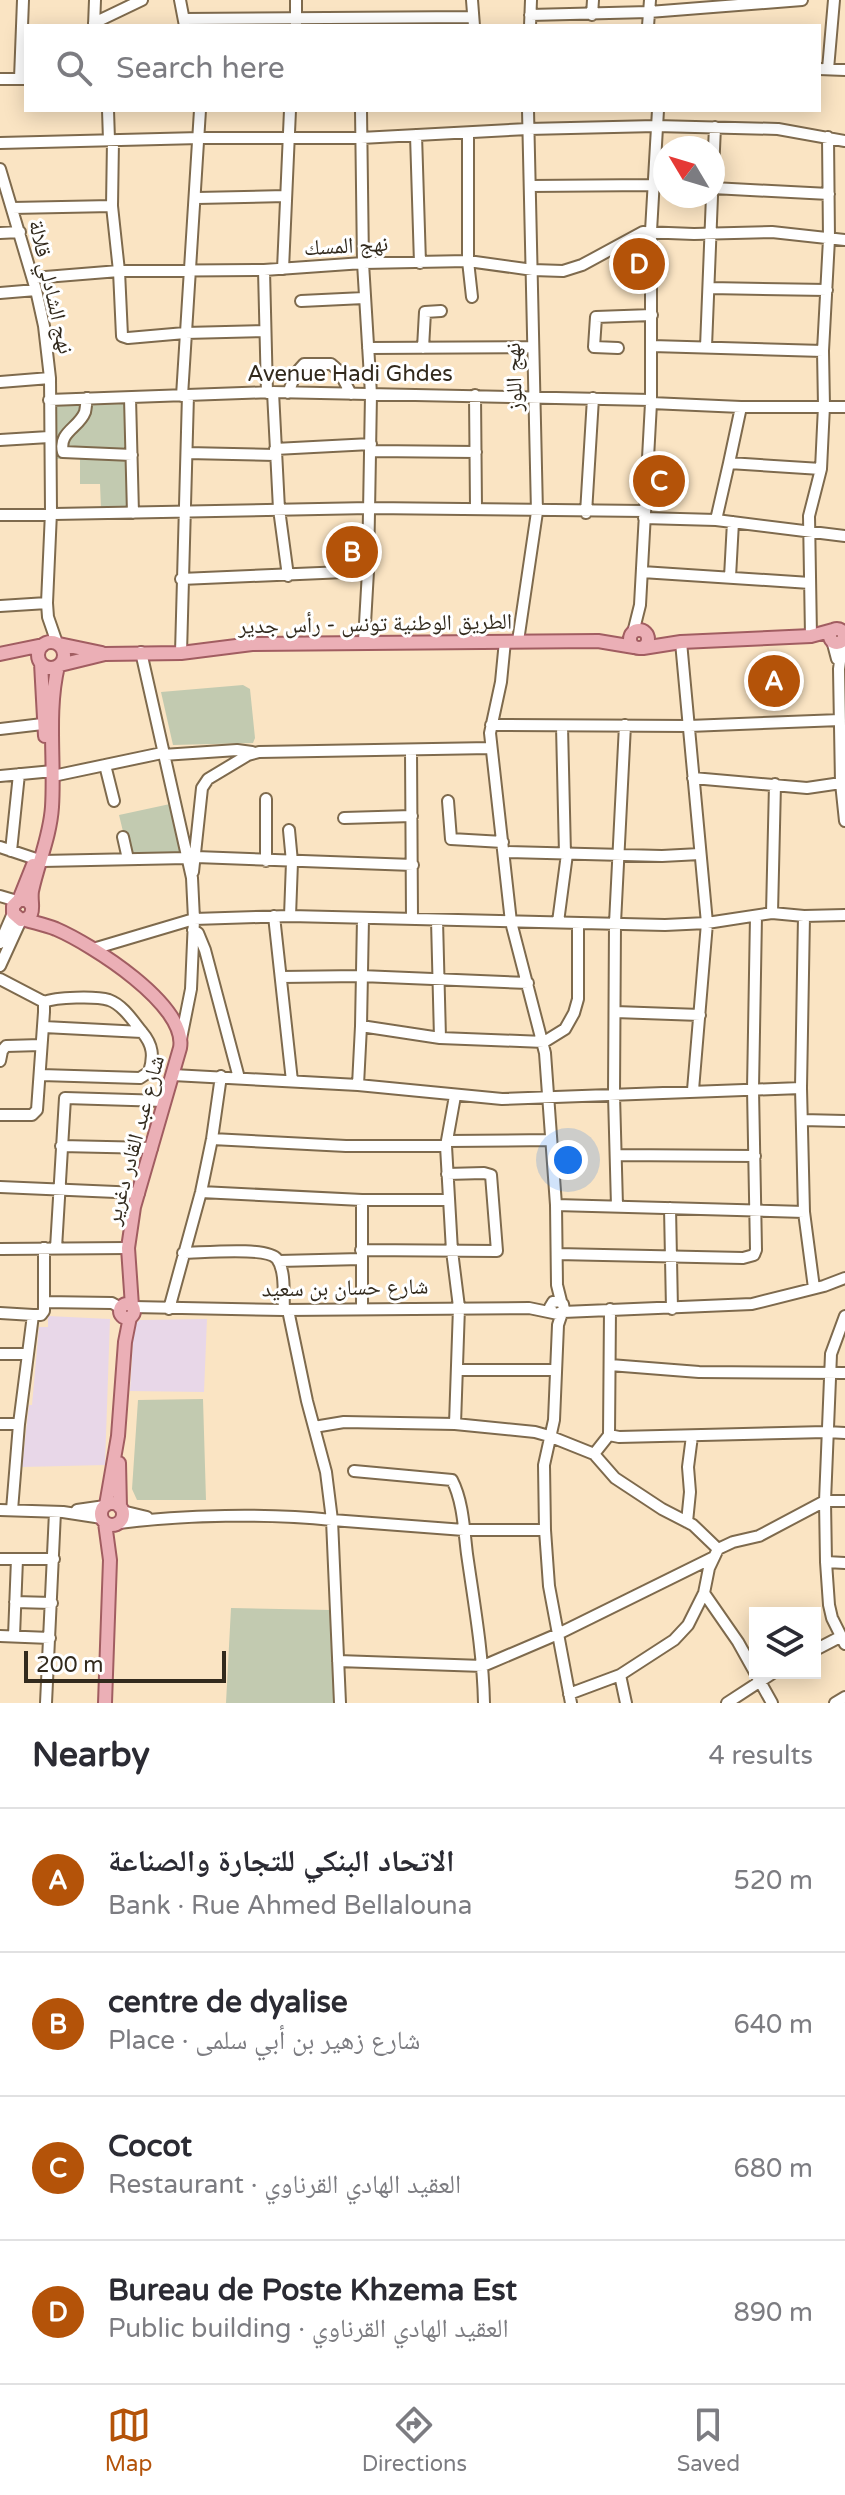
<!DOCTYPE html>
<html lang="en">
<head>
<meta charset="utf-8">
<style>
  body { margin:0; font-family:"Varela Round","Noto Naskh Arabic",sans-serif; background:#f2f2f3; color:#2b2b33 }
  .controls { position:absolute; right:24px; bottom:24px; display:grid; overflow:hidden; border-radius:0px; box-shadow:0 4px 20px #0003 }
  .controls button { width:72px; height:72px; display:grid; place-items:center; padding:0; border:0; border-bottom:2px solid #e1e1e2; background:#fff; color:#2b2b33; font:40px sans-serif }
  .compass { position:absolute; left:653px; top:136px; width:72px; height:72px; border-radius:50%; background:#fff; box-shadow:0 4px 20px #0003; rotate:308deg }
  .scale { position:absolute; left:24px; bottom:20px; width:202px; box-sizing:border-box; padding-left:8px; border:4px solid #322a1d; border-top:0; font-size:22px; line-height:28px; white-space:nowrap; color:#322a1d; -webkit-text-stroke:6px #fff; paint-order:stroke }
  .you { position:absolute; left:568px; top:1160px; width:28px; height:28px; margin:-20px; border:6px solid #fff; border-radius:50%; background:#1a73e8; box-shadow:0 0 0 12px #1a73e833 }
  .badge { display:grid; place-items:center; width:52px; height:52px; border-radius:50%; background:#b45309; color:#fff; font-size:26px; font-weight:700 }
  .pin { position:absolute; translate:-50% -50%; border:4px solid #fff; box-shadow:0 2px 8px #0006 }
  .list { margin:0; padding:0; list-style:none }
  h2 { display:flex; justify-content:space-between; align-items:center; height:104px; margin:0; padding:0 32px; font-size:34px }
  h2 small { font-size:26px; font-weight:400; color:#7c7c81 }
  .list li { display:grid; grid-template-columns:52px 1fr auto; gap:24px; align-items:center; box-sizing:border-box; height:144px; padding:0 32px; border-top:2px solid #e1e1e2 }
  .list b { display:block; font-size:30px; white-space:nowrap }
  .list p { margin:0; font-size:26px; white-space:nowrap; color:#7c7c81 }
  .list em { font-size:26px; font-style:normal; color:#7c7c81 }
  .icon { flex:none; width:44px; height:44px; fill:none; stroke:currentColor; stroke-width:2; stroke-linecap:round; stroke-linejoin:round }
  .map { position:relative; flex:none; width:845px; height:1703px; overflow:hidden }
  .search { position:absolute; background:#fff; box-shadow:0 4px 20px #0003; left:24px; right:24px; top:24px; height:88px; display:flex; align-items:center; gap:20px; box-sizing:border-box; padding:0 28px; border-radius:0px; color:#7c7c81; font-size:30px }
  .sheet { height:680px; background:#fff }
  nav { display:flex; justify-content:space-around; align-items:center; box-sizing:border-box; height:112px; border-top:2px solid #e1e1e2; background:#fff; font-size:22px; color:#7c7c81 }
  nav a { display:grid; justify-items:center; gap:4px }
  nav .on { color:#b45309 }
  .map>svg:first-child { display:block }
</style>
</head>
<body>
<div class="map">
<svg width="845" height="1703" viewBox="0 0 845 1703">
  <rect width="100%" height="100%" fill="#fae4c3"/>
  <path fill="#e8d7e8" d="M48 1316 110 1319 105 1465 22 1467 29 1405H32L39 1327H48Z
    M207 1319 204 1392 130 1391 134 1325 140 1320Z"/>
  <path fill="#c2cab0" d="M129 401 131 508 101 509 100 484H80V458L56 459 54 403Z
    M243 685 250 689 255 738 253 743 173 745 161 692Z
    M170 804 180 851 177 855 129 856 119 815Z
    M203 1399 206 1500H137L132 1489 138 1400Z
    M231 1608 331 1610 335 1703H226Z"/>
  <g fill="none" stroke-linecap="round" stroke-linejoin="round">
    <defs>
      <path id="minor" d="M180 0 185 26
        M472 0 474 26
        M530 15 649 12 802 0
        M592 15 593 0
        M184 19 473 17
        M94 23 142 0
        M94 26 95 0
        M296 26V0
        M530 26 531 0
        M648 26 650 0
        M819 69 845 70
        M828 69 834 0
        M0 79H24
        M20 79 23 0
        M108 110 109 140
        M361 110 363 263 371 394 368 571 364 641
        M468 133V261L472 297
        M416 135 420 263
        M113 140 112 206 119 271 122 336 128 338 185 333 265 331
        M0 143 200 138H361L528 129 656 126 778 129 845 141
        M0 169 36 290 44 326 50 378 51 512 47 603 48 617 57 643
        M713 171 715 127
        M530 186 653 185
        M713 188 829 194
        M197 198 286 196
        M12 208 112 206
        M0 233 20 232
        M283 269 290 110
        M264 270 267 393
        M33 278 119 271 264 270 363 263 468 261 533 270 563 271 582 265 643 232 694 234 772 232 845 240
        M709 288 827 290
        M0 293 36 290
        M301 301 364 298
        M652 346 823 351
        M706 347 712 196
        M368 348 533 347
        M423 348 425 312 441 311
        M618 348 594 347 596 317 652 315
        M0 382 50 378
        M273 392 279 509 288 576
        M288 393 296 373 304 364H331L339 371 351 394
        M475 395 476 508
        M182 396 200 110
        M87 398C86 403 86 408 85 412 79 428 58 432 63 452L132 455
        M130 398 133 513
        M49 400 273 392 651 400
        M651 403 741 407H845
        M741 407 729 463 821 469
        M0 440 49 437
        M275 449 371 444
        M371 451 476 452
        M187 453 275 455
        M586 513 593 398
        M0 515 370 508 645 511
        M644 518 716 520 845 536
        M716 520 729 463
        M642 572 810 583
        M730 577 733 522
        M181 579 368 571
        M0 606 47 603
        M633 633 640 605 651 403V231L658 110
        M811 636 809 516 821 469 824 406 823 351 829 239 828 137
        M843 639 839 669 841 783 845 821
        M832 640 837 659
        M505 641 501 682 490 733 511 922 545 1053 556 1205 557 1285 561 1301
        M518 641 537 512 528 110
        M681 642 707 923 693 1090
        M141 652 192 878 194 919 191 989 181 1039
        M181 653 188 395
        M491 725 689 726 840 720
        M562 726 565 854
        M0 729 51 723
        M411 750 412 918
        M163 755 237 750 252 752
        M105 765 114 801
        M0 776 53 771
        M53 776 162 753
        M693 778 807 788 841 783
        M266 799V861
        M448 801 451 839 503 842
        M344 818 412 816
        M289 830 292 862 290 916
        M123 837 128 859
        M0 847 42 861 187 858
        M11 851 19 774
        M504 852 662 856 700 854
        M196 857 413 865
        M193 872 202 788 208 779 248 755 259 752 491 748
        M0 896 17 901
        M772 913 775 784
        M274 916 292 1081
        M804 916 801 1088 804 1212 814 1288
        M437 920 440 1038
        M558 922 567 854
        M193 930 198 933 205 950 239 1078
        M0 943 13 913
        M93 949 194 919 290 916 665 925 707 923 772 913 804 916 845 915
        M0 966 21 920
        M281 977 361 976 528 983
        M0 979 44 1002V1012L37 1110 32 1115H0
        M44 1002C56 997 96 996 109 1000 123 1005 133 1021 142 1032
        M615 1012 700 1015
        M361 1026 363 918
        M0 1061 2 1051 6 1046 41 1045
        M41 1075 140 1078 149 1072C154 1056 153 1045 142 1032L44 1027
        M173 1075 358 1085 502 1099 801 1088
        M358 1085 361 1026 440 1038 544 1042 565 1029 574 1013 578 999V923
        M802 1120 845 1121
        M212 1139 346 1146H446
        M447 1141 551 1140
        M61 1146 152 1148
        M616 1155 755 1156
        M0 1187 139 1193
        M201 1192 362 1200H449
        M556 1205 804 1212
        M617 1206 614 1095 615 923 625 725
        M670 1208 672 1309
        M56 1248 65 1098 165 1101
        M0 1249 128 1248
        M361 1250 497 1251 491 1175 484 1173 447 1174
        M183 1253C201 1253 267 1246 277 1259 286 1271 283 1296 284 1310
        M557 1254 743 1258 754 1255 756 1250 753 1089 756 916
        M279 1261 361 1259
        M44 1302 112 1303 121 1308
        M133 1307 284 1310 529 1308 558 1314 564 1310 563 1304 559 1301 553 1302 550 1307 552 1312
        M169 1309 201 1192 212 1139 221 1076
        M362 1309V1200
        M610 1309 609 1435 619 1437 826 1432 845 1433
        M288 1310 307 1401 326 1472 332 1520 464 1530H545
        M563 1312 752 1304 824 1286 845 1278
        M0 1313 33 1315 19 1424 12 1510
        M562 1313 558 1325 554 1420 544 1465 545 1530 549 1586 571 1703
        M33 1315H41L44 1311V1248
        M845 1316 831 1354 825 1501 826 1562 829 1605 832 1618 845 1644
        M0 1354H27
        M610 1365 699 1372 845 1373
        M457 1370H556
        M0 1424H19
        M455 1424 459 1307 452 1251 446 1146 455 1096
        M314 1427 344 1422 455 1424 535 1432 549 1436 594 1454 615 1478 662 1509 693 1525 718 1549
        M594 1454 609 1435
        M354 1471 452 1480C463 1501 464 1530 467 1554 474 1603 483 1653 484 1703
        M0 1510 63 1512 102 1518
        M77 1510 105 1506
        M122 1511 147 1517
        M687 1522 690 1492 688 1467 692 1436
        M119 1523C183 1515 268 1513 332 1520L340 1703
        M0 1559H54
        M826 1562 845 1563
        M704 1593 738 1642 772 1703
        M15 1602 52 1603
        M0 1636 50 1638
        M14 1636 17 1559
        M815 1650 840 1637
        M338 1661 483 1666 558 1634 714 1557
        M620 1675 626 1703
        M569 1694 620 1675 674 1640 688 1625 704 1593 709 1568 718 1549 733 1542 759 1536 825 1501H845
        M46 1703 55 1512
        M727 1703 773 1673
        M835 1703 845 1697"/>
      <path id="major" d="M830 636a7 7 0 1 1 14 0a7 7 0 1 1-14 0Z
        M630 639a9 9 0 1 1 18 0a9 9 0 1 1-18 0Z
        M38 655a13 13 0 1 1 26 0a13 13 0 1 1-26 0Z
        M59 644 102 653
        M643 648 681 642 811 636 833 630
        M0 654 43 645
        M41 663 45 736
        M60 665 105 654 181 653 252 644 598 641 634 647
        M19 900 33 865
        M32 906 27 900H19L13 906V913L21 920C38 917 30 904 32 891 38 863 50 837 52 807 55 761 47 712 58 666
        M26 920C36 923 46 925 56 929 91 944 188 1005 180 1048L134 1207 128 1248 132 1306
        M120 1311a7 7 0 1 1 14 0a7 7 0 1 1-14 0Z
        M119 1463 120 1507
        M101 1514a11 11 0 1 1 22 0a11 11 0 1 1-22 0Z
        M106 1505 118 1436 125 1342 130 1317
        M105 1703 110 1560 105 1523"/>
    </defs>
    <use href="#minor" stroke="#7e6a4d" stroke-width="14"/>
    <use href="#major" stroke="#a15d61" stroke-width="16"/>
    <use href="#minor" stroke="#fff" stroke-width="10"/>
    <use href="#major" stroke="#ebafb6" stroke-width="12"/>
  </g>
  <g text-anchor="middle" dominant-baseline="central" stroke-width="6" stroke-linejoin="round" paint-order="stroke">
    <g font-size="22" fill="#322a1d" stroke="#fff">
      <text transform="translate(346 246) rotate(-3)">نهج المسك</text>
      <text transform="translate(51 287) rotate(77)">نهج الشادلي قلالة</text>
      <text x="350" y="374">Avenue Hadi Ghdes</text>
      <text transform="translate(514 377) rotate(-92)">نهج اللوز</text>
      <text transform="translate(375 624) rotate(-1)">الطريق الوطنية تونس - رأس جدير</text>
      <text transform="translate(135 1140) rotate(-75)">شارع عبد القادر دغرير</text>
      <text transform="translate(345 1288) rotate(-1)">شارع حسان بن سعيد</text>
    </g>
  </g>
</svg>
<div class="controls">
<button><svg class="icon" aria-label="layers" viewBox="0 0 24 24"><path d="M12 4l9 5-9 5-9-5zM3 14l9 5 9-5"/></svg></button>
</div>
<svg class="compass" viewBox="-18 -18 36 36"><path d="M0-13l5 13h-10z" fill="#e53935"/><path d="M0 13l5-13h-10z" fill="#7c7c81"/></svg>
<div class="scale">200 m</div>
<div class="you"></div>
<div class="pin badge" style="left:774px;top:681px">A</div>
<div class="pin badge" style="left:352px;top:552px">B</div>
<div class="pin badge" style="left:659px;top:481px">C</div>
<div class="pin badge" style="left:639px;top:264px">D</div>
<div class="search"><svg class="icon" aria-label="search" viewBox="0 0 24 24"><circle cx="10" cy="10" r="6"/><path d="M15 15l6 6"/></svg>Search here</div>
</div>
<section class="sheet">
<h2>Nearby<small>4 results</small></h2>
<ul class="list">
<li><span class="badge">A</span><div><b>الاتحاد البنكي للتجارة والصناعة</b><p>Bank · Rue Ahmed Bellalouna</p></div><em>520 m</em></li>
<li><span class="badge">B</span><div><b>centre de dyalise</b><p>Place · شارع زهير بن أبي سلمى</p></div><em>640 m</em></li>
<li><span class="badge">C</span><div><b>Cocot</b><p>Restaurant · العقيد الهادي القرناوي</p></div><em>680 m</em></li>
<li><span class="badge">D</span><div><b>Bureau de Poste Khzema Est</b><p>Public building · العقيد الهادي القرناوي</p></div><em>890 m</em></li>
</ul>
</section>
<nav>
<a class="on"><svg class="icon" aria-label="map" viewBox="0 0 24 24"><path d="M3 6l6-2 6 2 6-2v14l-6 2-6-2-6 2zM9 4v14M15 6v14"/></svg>Map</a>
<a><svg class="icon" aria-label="directions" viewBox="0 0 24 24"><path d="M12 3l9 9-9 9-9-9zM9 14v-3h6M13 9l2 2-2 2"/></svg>Directions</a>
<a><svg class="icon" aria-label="saved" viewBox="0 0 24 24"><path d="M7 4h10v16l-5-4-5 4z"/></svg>Saved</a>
</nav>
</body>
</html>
